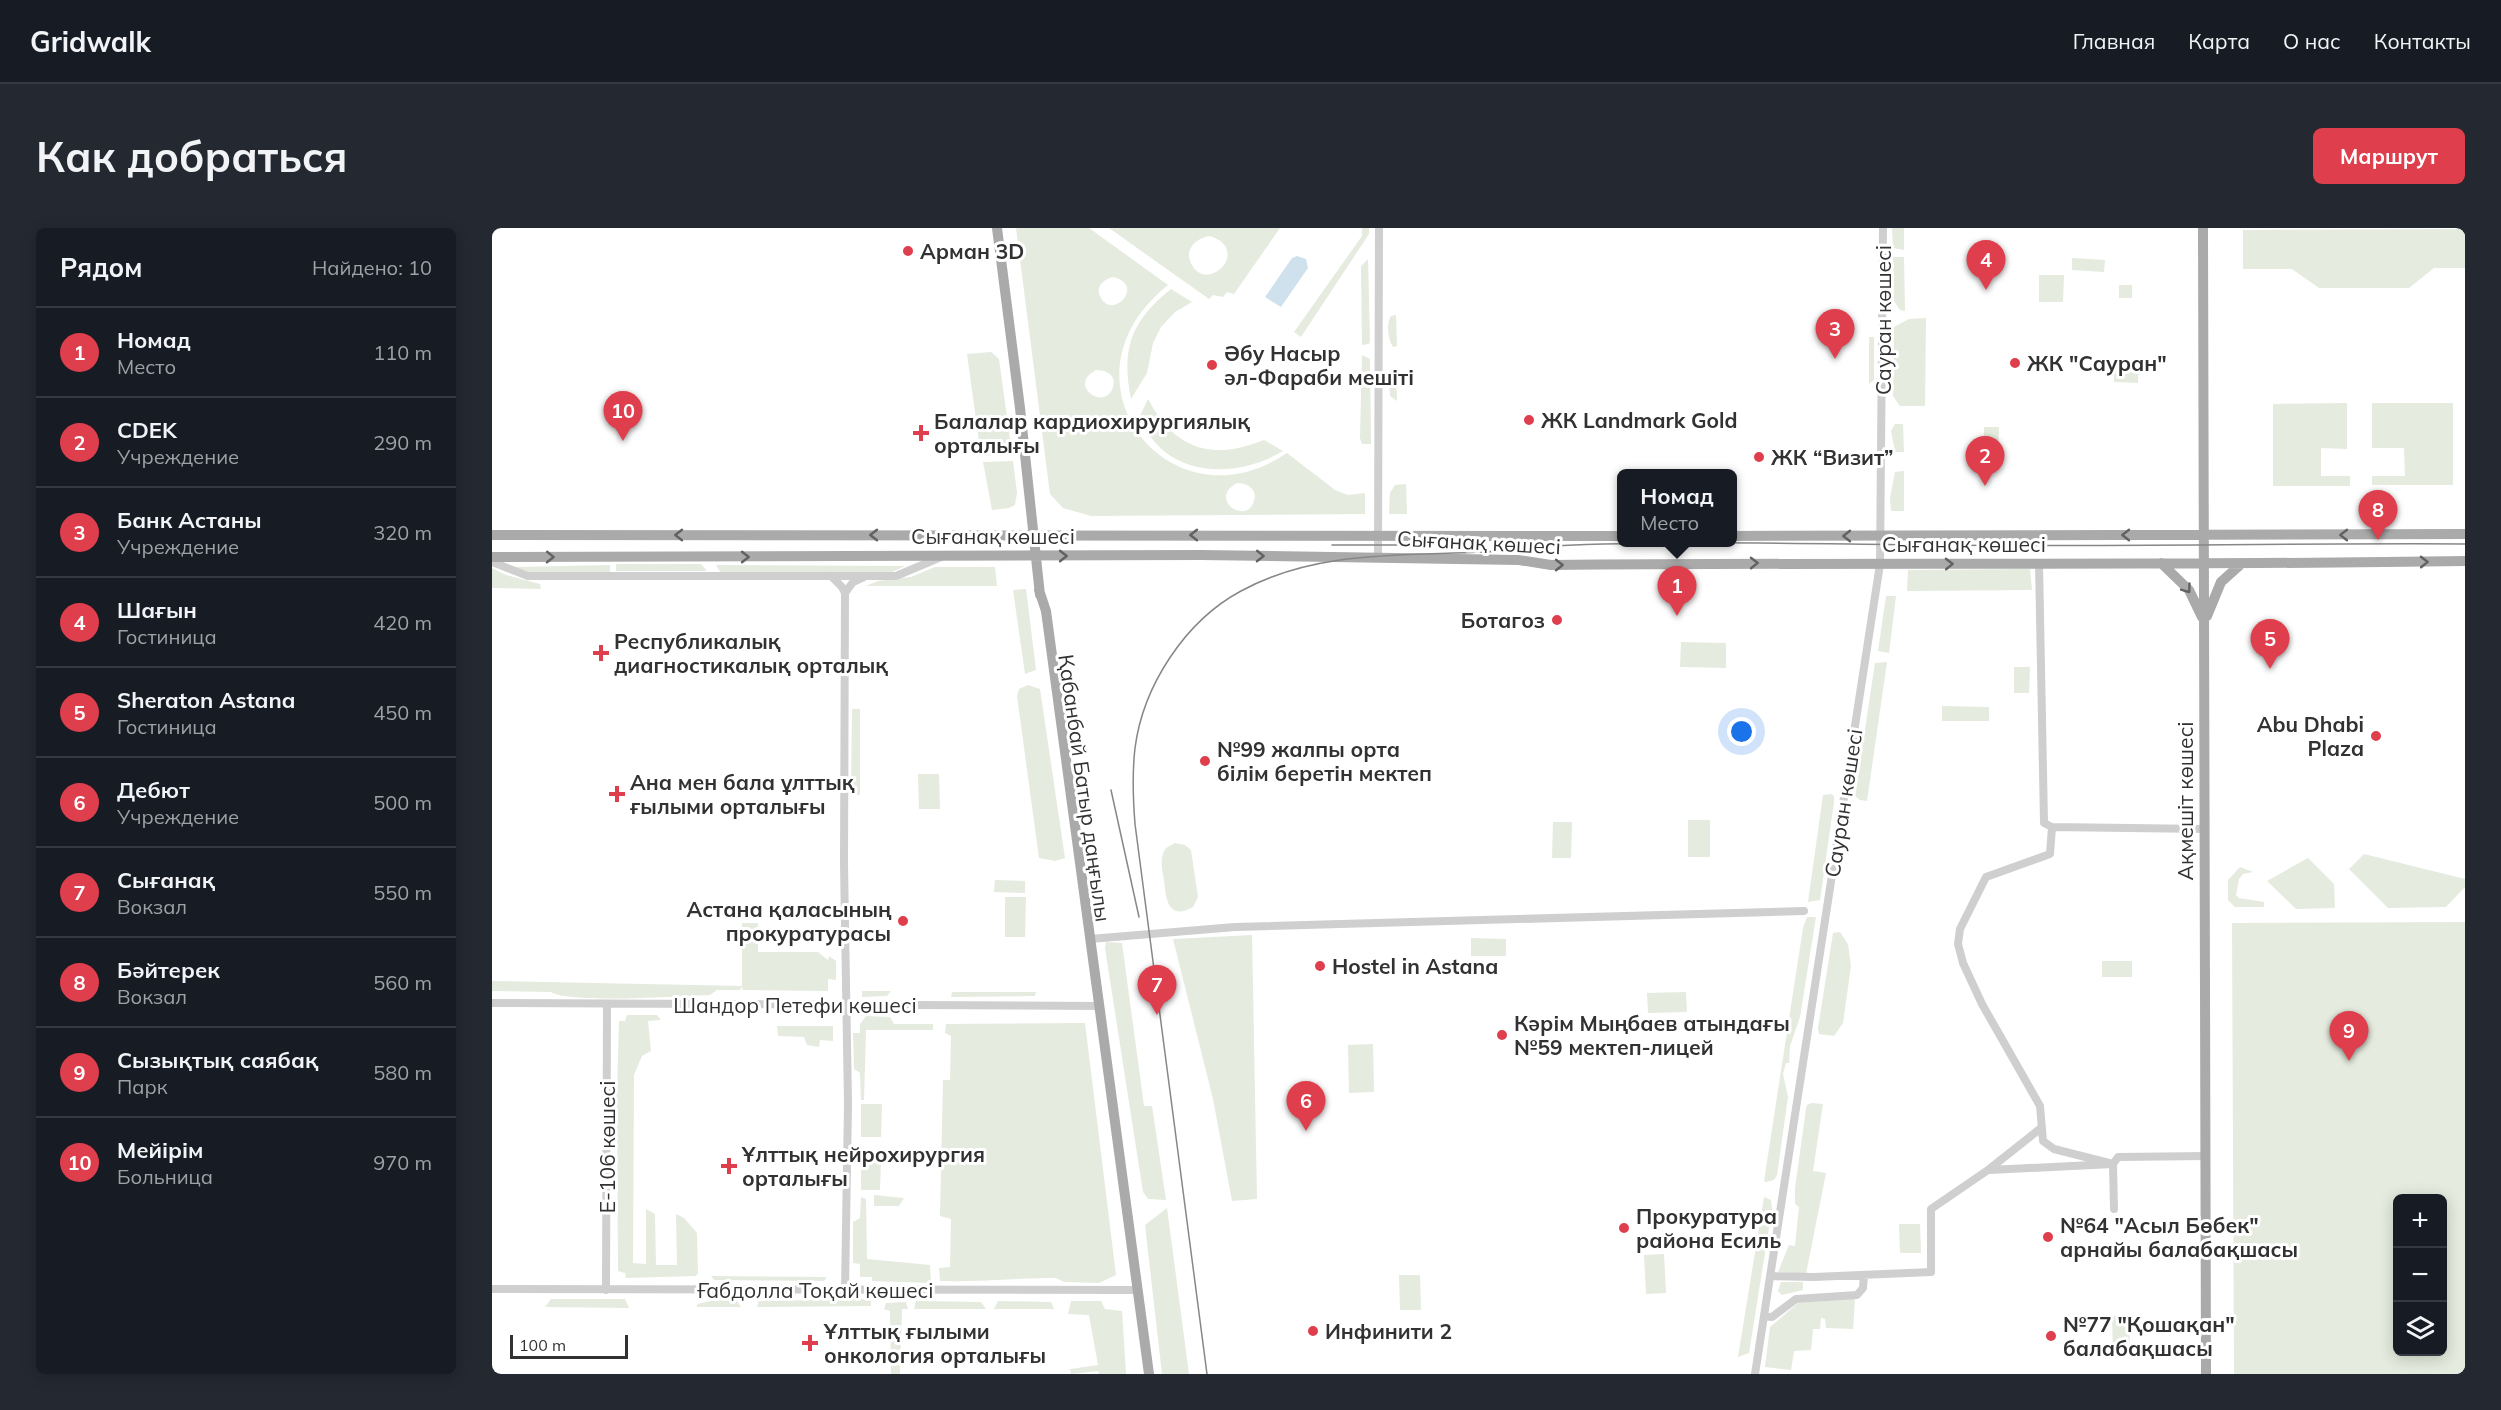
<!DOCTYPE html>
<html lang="ru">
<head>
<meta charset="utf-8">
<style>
  body { margin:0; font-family:Mulish,sans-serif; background:#242831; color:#f1f3f6 }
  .controls { position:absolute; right:18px; bottom:18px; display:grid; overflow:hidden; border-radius:9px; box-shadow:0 3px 15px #0003 }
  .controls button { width:54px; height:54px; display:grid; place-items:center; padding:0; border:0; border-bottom:2px solid #363941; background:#171b24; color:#f1f3f6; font:30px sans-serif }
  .scale { position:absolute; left:18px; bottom:15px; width:118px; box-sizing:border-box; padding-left:6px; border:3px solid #323232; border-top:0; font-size:16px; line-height:21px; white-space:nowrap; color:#323232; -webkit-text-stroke:4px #fff; paint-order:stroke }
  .you { position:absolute; left:1250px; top:504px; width:21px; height:21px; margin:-15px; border:4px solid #fff; border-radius:50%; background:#1a73e8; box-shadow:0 0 0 9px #1a73e833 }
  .badge { display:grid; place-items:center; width:39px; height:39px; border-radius:50%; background:#df3e4d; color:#fff; font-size:20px; font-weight:700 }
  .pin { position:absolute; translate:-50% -50px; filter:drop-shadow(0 2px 3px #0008) }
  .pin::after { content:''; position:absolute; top:32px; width:21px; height:18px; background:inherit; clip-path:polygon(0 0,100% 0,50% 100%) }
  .popup { position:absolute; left:1125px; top:241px; width:120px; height:78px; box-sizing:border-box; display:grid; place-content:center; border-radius:9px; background:#171b24; filter:drop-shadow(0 2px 4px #0005); font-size:20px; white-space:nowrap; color:#9ea1a6 }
  .popup b { font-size:22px; color:#f1f3f6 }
  .popup::after { content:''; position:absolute; left:50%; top:100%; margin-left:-12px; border:12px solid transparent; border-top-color:#171b24 }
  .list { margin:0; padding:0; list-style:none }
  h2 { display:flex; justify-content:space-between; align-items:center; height:78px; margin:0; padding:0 24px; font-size:26px }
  h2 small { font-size:20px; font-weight:400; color:#9ea1a6 }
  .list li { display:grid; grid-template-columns:39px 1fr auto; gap:18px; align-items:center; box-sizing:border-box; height:90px; padding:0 24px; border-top:2px solid #363941 }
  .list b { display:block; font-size:22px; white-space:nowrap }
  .list p { margin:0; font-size:20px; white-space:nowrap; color:#9ea1a6 }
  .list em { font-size:20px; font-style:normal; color:#9ea1a6 }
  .icon { flex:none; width:33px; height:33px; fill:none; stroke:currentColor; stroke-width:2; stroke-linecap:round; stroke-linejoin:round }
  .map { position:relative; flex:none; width:1973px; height:1146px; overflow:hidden; border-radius:9px }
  header { display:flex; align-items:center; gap:36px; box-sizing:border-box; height:84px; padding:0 30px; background:#171b24; border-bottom:2px solid #363941 }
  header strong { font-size:28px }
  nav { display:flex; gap:33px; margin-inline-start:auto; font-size:21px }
  .intro { display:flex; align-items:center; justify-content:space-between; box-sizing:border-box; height:144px; padding:0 36px }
  h1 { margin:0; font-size:42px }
  .button { padding:15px 27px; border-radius:9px; background:#df3e4d; color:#fff; font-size:21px; font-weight:700 }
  main { display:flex; gap:36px; padding:0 36px }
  aside { flex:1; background:#171b24; border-radius:9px; box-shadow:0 3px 15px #0003 }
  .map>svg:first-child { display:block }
</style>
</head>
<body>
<header>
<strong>Gridwalk</strong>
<nav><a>Главная</a><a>Карта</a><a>О нас</a><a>Контакты</a></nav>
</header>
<div class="intro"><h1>Как добраться</h1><a class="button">Маршрут</a></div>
<main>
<aside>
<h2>Рядом<small>Найдено: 10</small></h2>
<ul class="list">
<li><span class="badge">1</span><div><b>Номад</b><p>Место</p></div><em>110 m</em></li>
<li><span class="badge">2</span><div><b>CDEK</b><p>Учреждение</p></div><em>290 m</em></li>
<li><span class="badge">3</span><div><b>Банк Астаны</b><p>Учреждение</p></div><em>320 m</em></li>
<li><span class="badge">4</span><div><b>Шағын</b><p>Гостиница</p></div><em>420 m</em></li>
<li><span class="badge">5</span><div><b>Sheraton Astana</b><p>Гостиница</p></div><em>450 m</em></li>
<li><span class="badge">6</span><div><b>Дебют</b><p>Учреждение</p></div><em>500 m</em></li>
<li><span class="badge">7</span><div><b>Сығанақ</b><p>Вокзал</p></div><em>550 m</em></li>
<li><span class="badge">8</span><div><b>Бәйтерек</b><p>Вокзал</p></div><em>560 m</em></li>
<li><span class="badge">9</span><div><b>Сызықтық саябақ</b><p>Парк</p></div><em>580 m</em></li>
<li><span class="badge">10</span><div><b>Мейірім</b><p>Больница</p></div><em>970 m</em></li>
</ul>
</aside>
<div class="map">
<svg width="1973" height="1146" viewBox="0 0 1973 1146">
  <rect width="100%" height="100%" fill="#fff"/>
  <path fill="#e5ebde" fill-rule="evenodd" d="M524 0H597L676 57C558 151 677 305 795 225L843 262 856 267 873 265V286L599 288 571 280 558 266ZM621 49C654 57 621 92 609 70 602 59 612 51 621 49ZM604 142C614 142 625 147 621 159 614 184 574 158 604 142ZM745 255C755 255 766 261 762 273 755 298 715 271 745 255Z
    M617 0H788L742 66 735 64 731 69 721 67 717 71ZM718 8C760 22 716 66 700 37 691 22 704 10 718 8Z
    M870 0H877V6L809 109 802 104 870 8Z
    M1400 0H1412V22L1401 20Z
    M1973 1V40H1942L1917 60H1827L1800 41H1751V2Z
    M1401 29H1412L1413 83 1408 82 1402 73Z
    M1580 30 1613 32 1612 44 1580 42Z
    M876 31 878 113 877 116 870 117 869 38Z
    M1547 47H1572L1571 74H1547Z
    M1627 57H1640V70H1627Z
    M679 61 700 74 683 84 669 99 661 115 655 145 639 171C629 121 639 93 679 61Z
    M904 87 905 118 901 119C896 111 894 96 899 88Z
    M1434 90 1433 178H1408L1401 168 1402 99 1417 91Z
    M1377 109H1382V152L1377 156Z
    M499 124 507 131 520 226 489 228 475 126Z
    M870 127 878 131 879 216H870L868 210Z
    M1622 132H1647L1646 155 1622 154Z
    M904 147 905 173 898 168 897 154Z
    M656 171C683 222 720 233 772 212L791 223C756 244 707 250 673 224 662 215 654 203 646 192Z
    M1855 175V221L1829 220V248H1858V258H1781V176Z
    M1880 175H1961V257H1880V248H1913L1912 220H1880Z
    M1403 196H1411L1412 224H1403L1399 203Z
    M1492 199H1507L1506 232 1491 231Z
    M521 233 525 265 523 277 517 280 500 282 491 234Z
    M1412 243V283H1399L1398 270 1403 244Z
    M914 256 915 286H897L898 265 903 257Z
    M124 336H209L215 343H124Z
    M118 337V345L37 344 23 339Z
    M224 337 413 338 398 345H229Z
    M443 339H503L505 358H374L386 353 419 349Z
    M0 340 14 347 48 356 49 361 0 360Z
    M1538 341 1540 362 1415 363 1416 342Z
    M534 361 544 442 533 446 521 362Z
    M1394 368H1404L1397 425 1386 423Z
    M1189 414 1234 415V440L1188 439Z
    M1395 434 1375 573 1368 572 1363 568 1383 435Z
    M1522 439H1538L1537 465H1522Z
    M536 457 548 461 573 630 563 633 547 630 525 468 527 461Z
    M1450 478 1497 479V493H1450Z
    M360 481H368V567H359Z
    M426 546H447L448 581H427Z
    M1339 566 1342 568V574L1328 672 1316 674 1331 567Z
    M1196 592H1218V629H1196Z
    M1061 594H1080L1079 630H1060Z
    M683 615 693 617 699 622 706 669 701 679C676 693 674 671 672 652 670 641 667 630 674 620Z
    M1872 626 1973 651V659L1954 679 1896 680 1857 641Z
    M1816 630 1842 656 1843 680 1804 681 1775 653Z
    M1748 639 1761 644 1751 646 1747 651 1744 667 1747 670 1772 674V679H1743L1736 672V652Z
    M503 652 533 653V665L502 664Z
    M513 669H534L533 709H513Z
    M1315 689H1324L1308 789 1298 818 1297 835H1294L1291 846 1296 869 1285 947 1282 952 1274 954 1272 953 1311 700Z
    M1973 694V1146H1742L1740 695ZM1906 970H1950V1124H1906Z
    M250 695H266V724H326L336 732 337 728 344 733V752L336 751V763L251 762 250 759 248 762H225L218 767C188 768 80 776 59 764L0 763V753L250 758Z
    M1348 704 1356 716 1359 738 1351 795 1342 808 1327 806 1326 800 1341 705Z
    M760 707 765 971 740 973 721 871 681 711Z
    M979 710 1014 711V728H979Z
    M614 714 630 715 652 878H660L674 972 656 971 651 964 613 720Z
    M1610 733H1640V749H1610Z
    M370 763H399L395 768 370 769Z
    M460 764H544L543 768 459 769Z
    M1194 764 1195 784 1156 785 1155 765Z
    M135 787H165L169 792 156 793 159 823 150 828 142 847 141 1035 154 1036V981L163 986 164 1037H185L184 986 192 990 205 1005 206 1045 204 1048 134 1050 133 1045 126 1043 125 881 122 880V868L125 866 127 793H133Z
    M374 788 398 789 402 796H441V802H374L372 872H369L368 845 362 841 361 805H368V796Z
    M593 795 624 1047 607 1055 572 1054 564 1050C525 1050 487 1054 448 1053L447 1040 458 1039 459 991 448 988 451 852H458L459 808 453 805 454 796Z
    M285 798H341V813L328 812 327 819 315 817 312 809 286 808Z
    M881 816 882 864 857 865 856 817Z
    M1320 875 1331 876 1321 943 1334 945 1314 1046 1286 1044 1297 1017 1303 1018 1307 979 1303 976V960L1314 881 1315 877Z
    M369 876H390L389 909H369Z
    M369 932H389L388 962H369Z
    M382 967 412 970 407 978H382Z
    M369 969 374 971 375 1031 438 1037 439 1055 380 1053V1049H368V1036L361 1035V994L368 990Z
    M1272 969 1279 972 1280 981 1257 1125 1246 1129Z
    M675 980 697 1146H670L653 997Z
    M1407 996H1428L1429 1025H1408Z
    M1172 1026 1174 1065 1154 1066 1152 1027Z
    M907 1047H928L929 1082H908Z
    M219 1048 335 1049 332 1053 222 1052Z
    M1289 1054H1311V1062L1290 1067 1286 1063Z
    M1363 1070 1361 1101 1334 1100 1333 1091 1329 1090 1328 1101H1321L1319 1122 1302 1123 1299 1142 1273 1139 1278 1099 1306 1075Z
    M59 1071H133L137 1080 53 1079Z
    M379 1071V1078L265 1079 267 1073Z
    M224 1072 245 1073 249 1079H205V1076Z
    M424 1073 489 1074 494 1081H422Z
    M506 1073 559 1074 562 1081H502Z
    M579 1073H609L613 1081 630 1083 634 1146H607L606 1143 579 1146 578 1141 606 1137 597 1087 576 1086Z
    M414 1074 416 1081H410L408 1146H399L398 1083 392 1081 394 1075Z
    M1637 1087 1638 1125H1621L1620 1088Z"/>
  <path fill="#cfe1ec" d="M805 28 814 31 816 40 789 79 773 69 800 30Z"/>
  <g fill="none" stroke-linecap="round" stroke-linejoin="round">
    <path stroke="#cfcfcf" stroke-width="8" d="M886 329 887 0
      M0 334 36 348H404L449 329
      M1547 335 1552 595 1560 599 1713 601
      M339 348 350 359 353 365 352 635 356 876 353 1062
      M353 365 361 354 372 349
      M1560 599 1558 626 1494 649 1468 701 1466 716 1471 735 1490 776 1548 878 1551 913 1562 921 1621 936 1626 929 1714 928
      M598 711 743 699 1312 683
      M0 775 607 778
      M1497 942 1621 936 1622 981
      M1278 1048 1322 1049 1439 1044V981L1496 942 1549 900
      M0 1061 646 1062
      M114 1062 115 777
      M1272 1088 1280 1089 1304 1071 1365 1067 1371 1060 1372 1047
      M1263 1146 1388 336 1391 0"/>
    <path stroke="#aaa" stroke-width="10" d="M505 0 528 180 548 367
      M1711 0 1714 1146
      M0 307 1130 308
      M1240 308 1973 306
      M0 329 709 327 1027 332 1059 337C1363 334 1668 338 1973 333
      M1669 335 1697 362 1710 389
      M547 362 554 383 657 1146
      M1715 388 1729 354 1748 337"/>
    <path stroke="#878787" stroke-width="1.5" d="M840 317H911
      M619 562 647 689
      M715 1146 643 596C641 571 640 546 643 520 651 458 693 393 749 363 824 322 910 328 992 324 1015 323 1037 319 1060 318 1188 312 1317 316 1445 317 1621 319 1797 315 1973 316"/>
  </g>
  <defs><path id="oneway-chevron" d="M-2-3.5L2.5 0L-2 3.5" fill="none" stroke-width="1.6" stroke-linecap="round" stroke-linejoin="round" transform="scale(1.5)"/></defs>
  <g stroke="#626262">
    <use href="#oneway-chevron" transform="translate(187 307) rotate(180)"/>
    <use href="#oneway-chevron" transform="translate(382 307) rotate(180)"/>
    <use href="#oneway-chevron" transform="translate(702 307) rotate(-180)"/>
    <use href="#oneway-chevron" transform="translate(1634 307) rotate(180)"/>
    <use href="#oneway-chevron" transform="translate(1852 307) rotate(180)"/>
    <use href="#oneway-chevron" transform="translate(1355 308) rotate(-180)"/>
    <use href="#oneway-chevron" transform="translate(571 328)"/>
    <use href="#oneway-chevron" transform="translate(768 328) rotate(1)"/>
    <use href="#oneway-chevron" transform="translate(58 329) rotate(1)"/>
    <use href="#oneway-chevron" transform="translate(253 329)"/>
    <use href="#oneway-chevron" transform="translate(1932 334) rotate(-1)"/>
    <use href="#oneway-chevron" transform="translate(1262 335) rotate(-1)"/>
    <use href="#oneway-chevron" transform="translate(1457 336) rotate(-1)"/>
    <use href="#oneway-chevron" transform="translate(1067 337)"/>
    <use href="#oneway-chevron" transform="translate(1695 361) rotate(54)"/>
  </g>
  <g fill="#df3e4d" stroke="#fff" stroke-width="2">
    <circle cx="416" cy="23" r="6"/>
    <circle cx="1523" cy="135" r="6"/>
    <circle cx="720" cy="137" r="6"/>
    <circle cx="1037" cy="192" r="6"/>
    <path d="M426 196h6v6h6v6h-6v6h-6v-6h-6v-6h6z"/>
    <circle cx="1267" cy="229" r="6"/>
    <circle cx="1065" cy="392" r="6"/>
    <path d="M106 416h6v6h6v6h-6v6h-6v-6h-6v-6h6z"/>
    <circle cx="1884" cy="508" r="6"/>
    <circle cx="713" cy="533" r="6"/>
    <path d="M122 557h6v6h6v6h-6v6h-6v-6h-6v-6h6z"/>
    <circle cx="411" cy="693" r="6"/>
    <circle cx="828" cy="738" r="6"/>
    <circle cx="1010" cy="807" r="6"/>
    <path d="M234 929h6v6h6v6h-6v6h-6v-6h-6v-6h6z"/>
    <circle cx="1132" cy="1000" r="6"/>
    <circle cx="1556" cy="1009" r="6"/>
    <circle cx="821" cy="1103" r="6"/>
    <circle cx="1559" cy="1108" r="6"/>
    <path d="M315 1106h6v6h6v6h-6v6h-6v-6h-6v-6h6z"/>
  </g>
  <g text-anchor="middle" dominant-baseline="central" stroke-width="6" stroke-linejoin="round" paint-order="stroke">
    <g font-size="21" font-weight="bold" fill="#323232" stroke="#fff" text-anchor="start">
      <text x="428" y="23">Арман 3D</text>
      <text x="732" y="125">Әбу Насыр<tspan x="732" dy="24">әл-Фараби мешіті</tspan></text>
      <text x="1535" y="135">ЖК "Сауран"</text>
      <text x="1049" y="192">ЖК Landmark Gold</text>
      <text x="442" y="193">Балалар кардиохирургиялық<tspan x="442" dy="24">орталығы</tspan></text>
      <text x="1279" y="229">ЖК “Визит”</text>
      <text x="1053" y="392" text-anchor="end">Ботагоз</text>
      <text x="122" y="413">Республикалық<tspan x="122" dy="24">диагностикалық орталық</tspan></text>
      <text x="1872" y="496" text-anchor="end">Abu Dhabi<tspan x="1872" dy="24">Plaza</tspan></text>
      <text x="725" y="521">№99 жалпы орта<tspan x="725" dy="24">білім беретін мектеп</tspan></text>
      <text x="138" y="554">Ана мен бала ұлттық<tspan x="138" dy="24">ғылыми орталығы</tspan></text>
      <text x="399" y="681" text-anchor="end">Астана қаласының<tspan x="399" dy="24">прокуратурасы</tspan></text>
      <text x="840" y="738">Hostel in Astana</text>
      <text x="1022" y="795">Кәрім Мыңбаев атындағы<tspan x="1022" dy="24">№59 мектеп-лицей</tspan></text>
      <text x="250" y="926">Ұлттық нейрохирургия<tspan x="250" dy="24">орталығы</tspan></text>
      <text x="1144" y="988">Прокуратура<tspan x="1144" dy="24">района Есиль</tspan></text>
      <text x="1568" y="997">№64 "Асыл Бөбек"<tspan x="1568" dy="24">арнайы балабақшасы</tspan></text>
      <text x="1571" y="1096">№77 "Қошақан"<tspan x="1571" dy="24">балабақшасы</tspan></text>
      <text x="332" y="1103">Ұлттық ғылыми<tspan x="332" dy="24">онкология орталығы</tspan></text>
      <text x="833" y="1103">Инфинити 2</text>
    </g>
    <g font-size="21" fill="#323232" stroke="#fff">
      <text transform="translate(1391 92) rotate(-90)">Сауран көшесі</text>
      <text x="501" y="308">Сығанақ көшесі</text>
      <text transform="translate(987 314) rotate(3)">Сығанақ көшесі</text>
      <text x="1472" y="316">Сығанақ көшесі</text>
      <text transform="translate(593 560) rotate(82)">Қабанбай Батыр даңғылы</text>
      <text transform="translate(1693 573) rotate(-90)">Ақмешіт көшесі</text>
      <text transform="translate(1351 575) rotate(-81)">Сауран көшесі</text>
      <text x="303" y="777">Шандор Петефи көшесі</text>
      <text transform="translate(115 919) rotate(-90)">Е-106 көшесі</text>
      <text x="323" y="1062">Ғабдолла Тоқай көшесі</text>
    </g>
  </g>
</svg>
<div class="controls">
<button>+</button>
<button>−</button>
<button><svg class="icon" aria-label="layers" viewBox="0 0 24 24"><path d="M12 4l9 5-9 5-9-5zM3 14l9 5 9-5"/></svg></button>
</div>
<div class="scale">100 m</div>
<div class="you"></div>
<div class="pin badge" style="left:1185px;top:388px">1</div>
<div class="popup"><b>Номад</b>Место</div>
<div class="pin badge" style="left:1493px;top:258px">2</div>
<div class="pin badge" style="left:1343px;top:131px">3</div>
<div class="pin badge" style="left:1494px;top:62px">4</div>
<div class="pin badge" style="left:1778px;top:441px">5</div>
<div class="pin badge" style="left:814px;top:903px">6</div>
<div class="pin badge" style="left:665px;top:787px">7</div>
<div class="pin badge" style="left:1886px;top:312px">8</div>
<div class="pin badge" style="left:1857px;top:833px">9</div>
<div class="pin badge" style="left:131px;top:213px">10</div>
</div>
</main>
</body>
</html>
